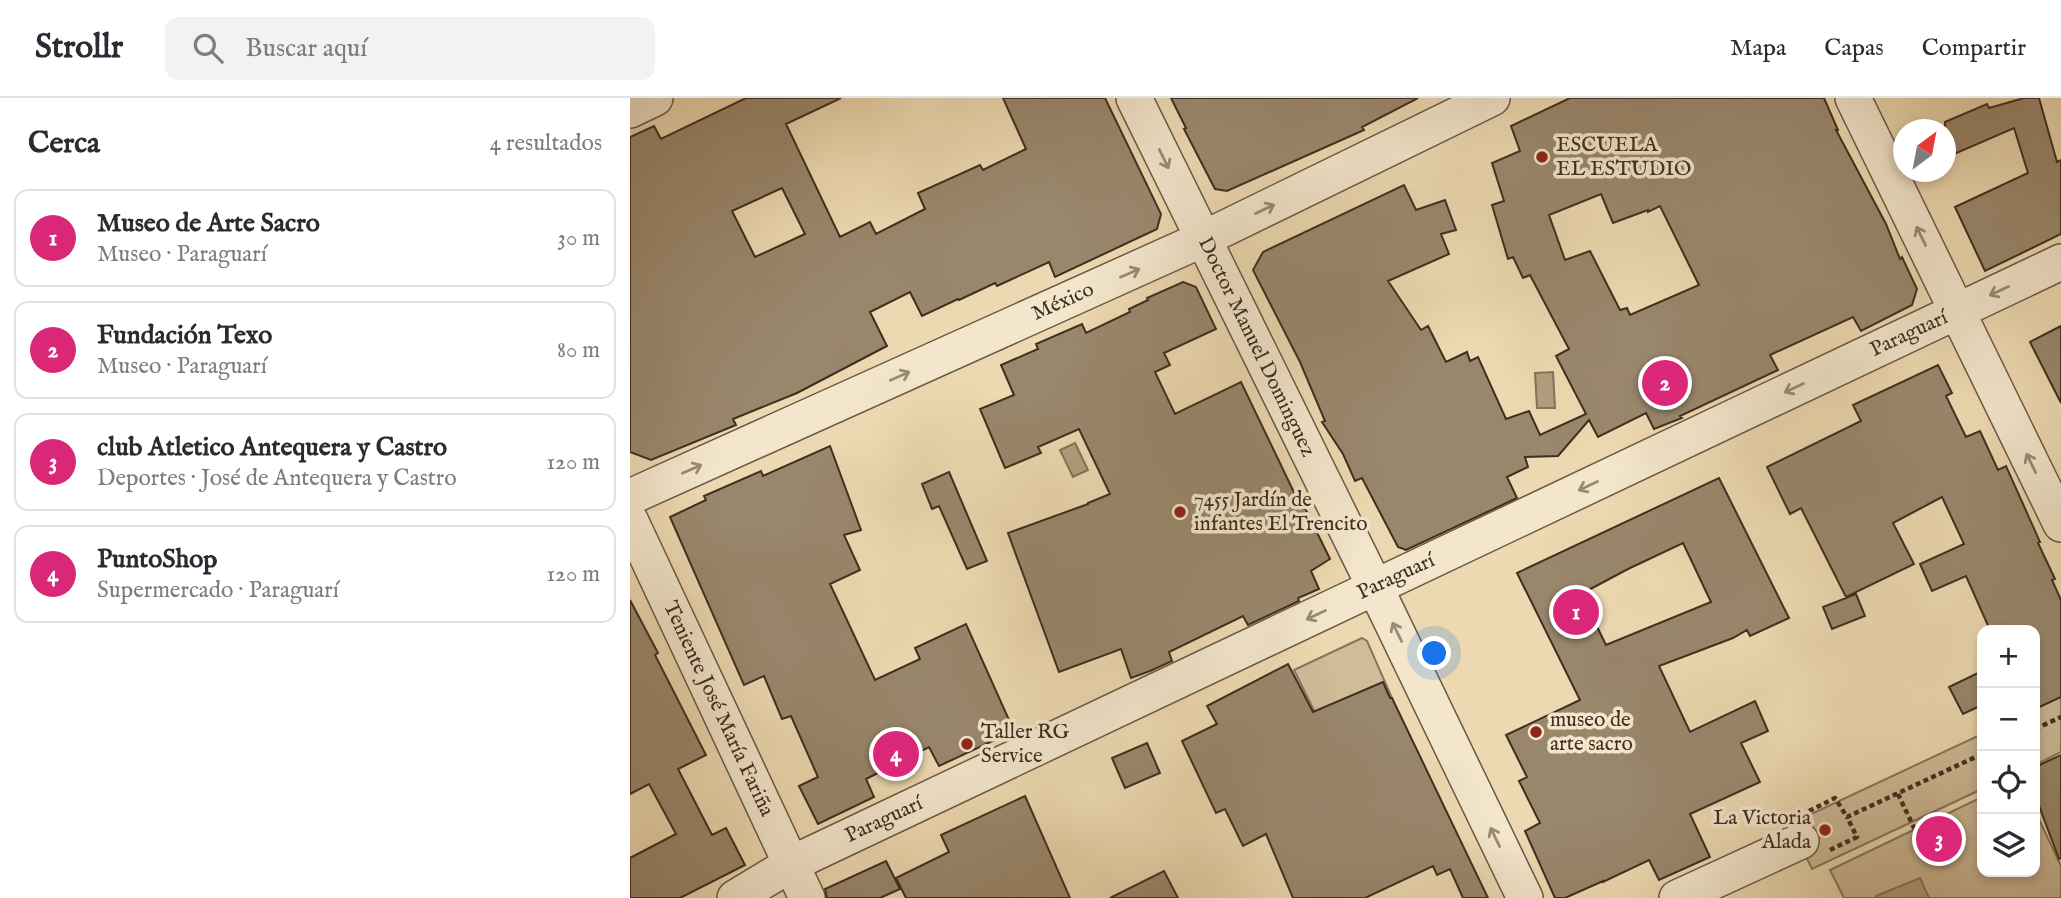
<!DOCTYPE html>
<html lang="es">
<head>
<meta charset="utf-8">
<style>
  body { margin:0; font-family:"IM FELL English",serif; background:#f2f2f3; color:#2b2b33 }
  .controls { position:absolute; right:21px; bottom:21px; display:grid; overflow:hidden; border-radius:14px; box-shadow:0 4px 10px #0003 }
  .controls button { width:63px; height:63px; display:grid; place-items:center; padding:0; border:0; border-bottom:2px solid #e1e1e2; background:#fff; color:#2b2b33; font:35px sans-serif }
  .compass { position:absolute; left:1263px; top:21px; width:63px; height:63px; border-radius:50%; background:#fff; box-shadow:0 4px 10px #0003; rotate:32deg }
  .you { position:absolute; left:805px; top:556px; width:24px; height:24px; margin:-18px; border:5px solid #fff; border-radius:50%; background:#1a73e8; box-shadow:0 0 0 10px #1a73e833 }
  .badge { display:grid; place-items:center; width:46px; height:46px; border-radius:50%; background:#db2777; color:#fff; font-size:23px; font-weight:700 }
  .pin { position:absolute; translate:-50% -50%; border:4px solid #fff; box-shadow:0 2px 7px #0006 }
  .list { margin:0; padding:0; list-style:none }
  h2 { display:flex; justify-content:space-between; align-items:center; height:91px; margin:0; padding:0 28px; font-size:30px }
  h2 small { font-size:23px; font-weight:400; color:#7c7c81 }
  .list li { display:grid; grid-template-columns:46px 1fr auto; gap:21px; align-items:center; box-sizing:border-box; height:98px; margin:0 14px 14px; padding:0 14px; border:2px solid #e1e1e2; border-radius:14px }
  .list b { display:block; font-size:26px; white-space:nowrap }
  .list p { margin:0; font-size:23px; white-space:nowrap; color:#7c7c81 }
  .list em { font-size:23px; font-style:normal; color:#7c7c81 }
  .icon { flex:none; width:38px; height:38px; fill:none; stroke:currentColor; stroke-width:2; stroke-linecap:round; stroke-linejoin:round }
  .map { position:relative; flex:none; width:1431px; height:800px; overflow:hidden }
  header { display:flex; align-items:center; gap:42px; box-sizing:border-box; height:98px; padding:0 35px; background:#fff; border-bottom:2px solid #e1e1e2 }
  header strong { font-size:33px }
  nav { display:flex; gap:38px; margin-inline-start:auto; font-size:24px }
  .search { width:490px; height:63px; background:#f2f2f3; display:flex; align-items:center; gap:18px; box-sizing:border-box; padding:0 24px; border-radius:14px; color:#7c7c81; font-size:26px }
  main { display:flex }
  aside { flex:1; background:#fff }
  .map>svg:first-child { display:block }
</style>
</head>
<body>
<header>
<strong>Strollr</strong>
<div class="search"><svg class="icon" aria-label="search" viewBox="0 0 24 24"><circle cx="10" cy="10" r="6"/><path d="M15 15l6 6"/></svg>Buscar aquí</div>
<nav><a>Mapa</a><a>Capas</a><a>Compartir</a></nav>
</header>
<main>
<aside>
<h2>Cerca<small>4 resultados</small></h2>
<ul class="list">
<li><span class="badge">1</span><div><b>Museo de Arte Sacro</b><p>Museo · Paraguarí</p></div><em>30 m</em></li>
<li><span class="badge">2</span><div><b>Fundación Texo</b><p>Museo · Paraguarí</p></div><em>80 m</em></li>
<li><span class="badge">3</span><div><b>club Atletico Antequera y Castro</b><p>Deportes · José de Antequera y Castro</p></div><em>120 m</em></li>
<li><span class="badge">4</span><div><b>PuntoShop</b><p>Supermercado · Paraguarí</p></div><em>120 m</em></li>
</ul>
</aside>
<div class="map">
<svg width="1431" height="800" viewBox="0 0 1431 800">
  <rect width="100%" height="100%" fill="#edd9b1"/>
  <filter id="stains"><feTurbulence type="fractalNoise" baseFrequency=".00286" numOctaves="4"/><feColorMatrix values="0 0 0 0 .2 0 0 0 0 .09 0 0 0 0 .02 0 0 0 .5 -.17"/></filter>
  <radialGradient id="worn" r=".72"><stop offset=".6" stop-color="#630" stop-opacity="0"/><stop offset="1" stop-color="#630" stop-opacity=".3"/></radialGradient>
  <path fill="#cfbc99" stroke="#87755d" stroke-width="2" d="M732 540 737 543 762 600H760L753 584 714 601 699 643 664 572Z
    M1431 599V654L1405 667V611Z
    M1352 636V691L1182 771 1160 726Z
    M1352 699V774H1405V713L1431 768V800H1214L1200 772Z"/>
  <path fill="#b29f80" stroke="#84725a" stroke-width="2" d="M923 274 925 310H907L905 275Z
    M445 345 458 372 443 379 430 352Z
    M1290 780 1299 800H1247L1246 798Z"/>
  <path fill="#99876c" stroke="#3f2e21" stroke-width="2" fill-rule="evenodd" d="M116 0H211L156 26 210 139 240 124 246 136 295 111 288 95 350 67 353 72 396 51 373 0H475L531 116 527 131 425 179 419 164 367 188 365 185 329 202 328 201 292 218 280 194 240 214 257 248 167 295 103 321 106 327 21 362 0 354V39L24 28 31 41ZM152 90 175 136 125 159 102 113Z
    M541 0H788L732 29 734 32 597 93 585 91 554 31 556 30Z
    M940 0H1194L1208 32H1206L1256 126 1270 161 1272 159 1287 191 1282 207 1231 233 1223 219 1140 257 1148 272 1050 318 1052 320 1024 331 1016 315 968 339 959 322 928 358 895 359 898 369 877 379 887 400 776 452 768 449 732 380 725 383 713 356 692 324 695 323 670 264 623 172 633 154 774 87 786 112 815 102 826 132 811 136 819 156 758 183 791 232 798 228 816 264 837 254 840 263 848 259 876 321 899 313 910 337 956 316 926 258 939 251 900 177 893 180 883 159 878 161 862 107 874 103 862 65 890 53 881 28ZM971 96 983 125 1018 112V114L1030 108 1069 187 1000 217 997 210 990 212 960 153 935 162 919 117Z
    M1394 0H1409L1427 64 1431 62V136L1355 173 1325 109 1398 75 1384 30 1315 60V24L1357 6 1359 10Z
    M553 184 566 189 586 231 534 255 540 267 525 274 545 316 611 284 672 411 675 410 700 461 681 473 689 491 668 500 669 503 618 527 613 518 539 554 542 563 520 573 501 580 491 551 429 574 378 435 458 406V405L480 396 449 331 408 349 411 355 375 370 350 311 384 297 371 267 408 251 406 246 452 226 456 235 500 214 499 211 518 202 517 200Z
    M1431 228V305L1400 244Z
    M1308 267 1322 295 1316 298 1336 339 1350 333 1368 372 1376 368 1410 444 1408 445 1425 481 1422 482 1431 502V599L1405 611V532H1360L1336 478 1302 493 1290 466 1334 446 1312 399 1263 425 1284 466 1216 499 1171 410 1160 416 1137 369 1231 323 1223 307Z
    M200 348 231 432 214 437 230 472 200 486 245 582 290 561 285 550 336 526 384 633 309 668 299 649 236 681 244 699 188 726 169 688 188 679 161 618 152 621 134 578 114 587 40 419 76 402 74 398 131 373 133 378Z
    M319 374 357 463 337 471 309 408 302 411 292 386Z
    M1089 380 1159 520 1120 538 1117 532 1103 540 1029 568 1060 634 1125 603 1138 633 1111 645 1130 684 1060 716 1080 759 1029 782 1019 762 973 784V783L935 800H925L895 733 910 725 889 683 897 679 876 637 950 602 887 475ZM1053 445 1081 504 976 547 951 496 998 471Z
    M1226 496 1235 518 1202 531 1193 509Z
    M0 502 28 555 25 557 76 657 48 671 82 737 96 730 115 767 50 800H0V760L46 736 19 686 0 696Z
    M658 566 683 614 753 584 760 600H762L858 800H833L820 771 807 777 803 768 735 800H663L636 736 613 748 595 711 586 715 552 643 587 626 577 608Z
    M1352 573V607L1333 616 1319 589Z
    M517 645 530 675 495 690 482 660Z
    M1431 657V760L1429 761 1405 697V669Z
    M395 698 440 800H276L266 780 319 754 311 737Z
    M256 763 270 791 250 800H197L195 791Z
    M534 773 548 800H480Z"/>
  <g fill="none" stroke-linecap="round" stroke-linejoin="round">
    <defs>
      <path id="street" d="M504 0 745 489 895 800
        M1223 0 1431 426
        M0 12 25 0
        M0 399 573 141 862 0
        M0 422 177 800
        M105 800 161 766 1431 164
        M1047 800 1171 743"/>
    </defs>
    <use href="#street" stroke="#6a5945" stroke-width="38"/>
    <path stroke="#3f2e21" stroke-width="4.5" stroke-dasharray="5 3.5" stroke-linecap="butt" d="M1405 631 1431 619
      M1268 696 1287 736 1305 734
      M1179 713 1205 700 1217 719 1352 656
      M1200 752 1227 739 1217 719"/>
    <use href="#street" stroke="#f3e6cc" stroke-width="35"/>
  </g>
  <defs><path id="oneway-shaft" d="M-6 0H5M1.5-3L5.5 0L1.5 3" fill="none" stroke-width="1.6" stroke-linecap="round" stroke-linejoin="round" transform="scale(1.75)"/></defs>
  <g stroke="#998a76">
    <use href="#oneway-shaft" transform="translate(534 61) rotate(64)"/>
    <use href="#oneway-shaft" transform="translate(635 111) rotate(-26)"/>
    <use href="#oneway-shaft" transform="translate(1291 138) rotate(-116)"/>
    <use href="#oneway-shaft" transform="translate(500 175) rotate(-24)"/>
    <use href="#oneway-shaft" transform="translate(1369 193) rotate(155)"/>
    <use href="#oneway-shaft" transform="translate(270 278) rotate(-24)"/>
    <use href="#oneway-shaft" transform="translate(1164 290) rotate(155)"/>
    <use href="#oneway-shaft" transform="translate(1401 365) rotate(-116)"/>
    <use href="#oneway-shaft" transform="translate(62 371) rotate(-24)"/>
    <use href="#oneway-shaft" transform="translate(958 388) rotate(155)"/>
    <use href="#oneway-shaft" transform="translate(686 517) rotate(155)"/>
    <use href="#oneway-shaft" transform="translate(767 534) rotate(-116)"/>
    <use href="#oneway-shaft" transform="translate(865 739) rotate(-116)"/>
  </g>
  <g fill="#8f2418" stroke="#f3e6cc" stroke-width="2.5">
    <circle cx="912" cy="59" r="7"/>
    <circle cx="550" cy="414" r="7"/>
    <circle cx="906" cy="634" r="7"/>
    <circle cx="337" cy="646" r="7"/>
    <circle cx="1195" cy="732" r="7"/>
  </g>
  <g text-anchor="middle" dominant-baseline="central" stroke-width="7" stroke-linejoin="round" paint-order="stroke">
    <g font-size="21" fill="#3f2e21" stroke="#f3e6cc" text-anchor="start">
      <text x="926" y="47">ESCUELA<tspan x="926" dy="24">EL ESTUDIO</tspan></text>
      <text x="564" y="402">7455 Jardín de<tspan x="564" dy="24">infantes El Trencito</tspan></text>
      <text x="920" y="622">museo de<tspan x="920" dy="24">arte sacro</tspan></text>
      <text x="351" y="634">Taller RG<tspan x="351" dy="24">Service</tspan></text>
      <text x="1181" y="720" text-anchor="end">La Victoria<tspan x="1181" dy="24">Alada</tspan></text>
    </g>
    <g font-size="21" fill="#3f2e21" stroke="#f3e6cc">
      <text transform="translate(433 204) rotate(-24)">México</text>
      <text transform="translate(1279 236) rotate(-25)">Paraguarí</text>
      <text transform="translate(626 249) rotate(64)">Doctor Manuel Dominguez</text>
      <text transform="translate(766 479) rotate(-25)">Paraguarí</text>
      <text transform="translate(88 611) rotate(65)">Teniente José María Fariña</text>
      <text transform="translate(254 722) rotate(-25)">Paraguarí</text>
    </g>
  </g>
  <rect width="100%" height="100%" filter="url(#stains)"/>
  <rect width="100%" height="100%" fill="url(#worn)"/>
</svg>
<div class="controls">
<button>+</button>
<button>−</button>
<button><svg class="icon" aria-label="locate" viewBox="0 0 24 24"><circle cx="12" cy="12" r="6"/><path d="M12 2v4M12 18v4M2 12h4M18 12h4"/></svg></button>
<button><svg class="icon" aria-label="layers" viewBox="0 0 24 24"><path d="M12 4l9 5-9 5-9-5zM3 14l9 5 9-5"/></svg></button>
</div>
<svg class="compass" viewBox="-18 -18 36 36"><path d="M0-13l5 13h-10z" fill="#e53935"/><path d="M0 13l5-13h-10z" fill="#7c7c81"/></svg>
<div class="you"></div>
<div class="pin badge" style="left:946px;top:514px">1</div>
<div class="pin badge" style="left:1035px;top:285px">2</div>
<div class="pin badge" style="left:1309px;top:741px">3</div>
<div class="pin badge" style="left:266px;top:656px">4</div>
</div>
</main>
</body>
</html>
